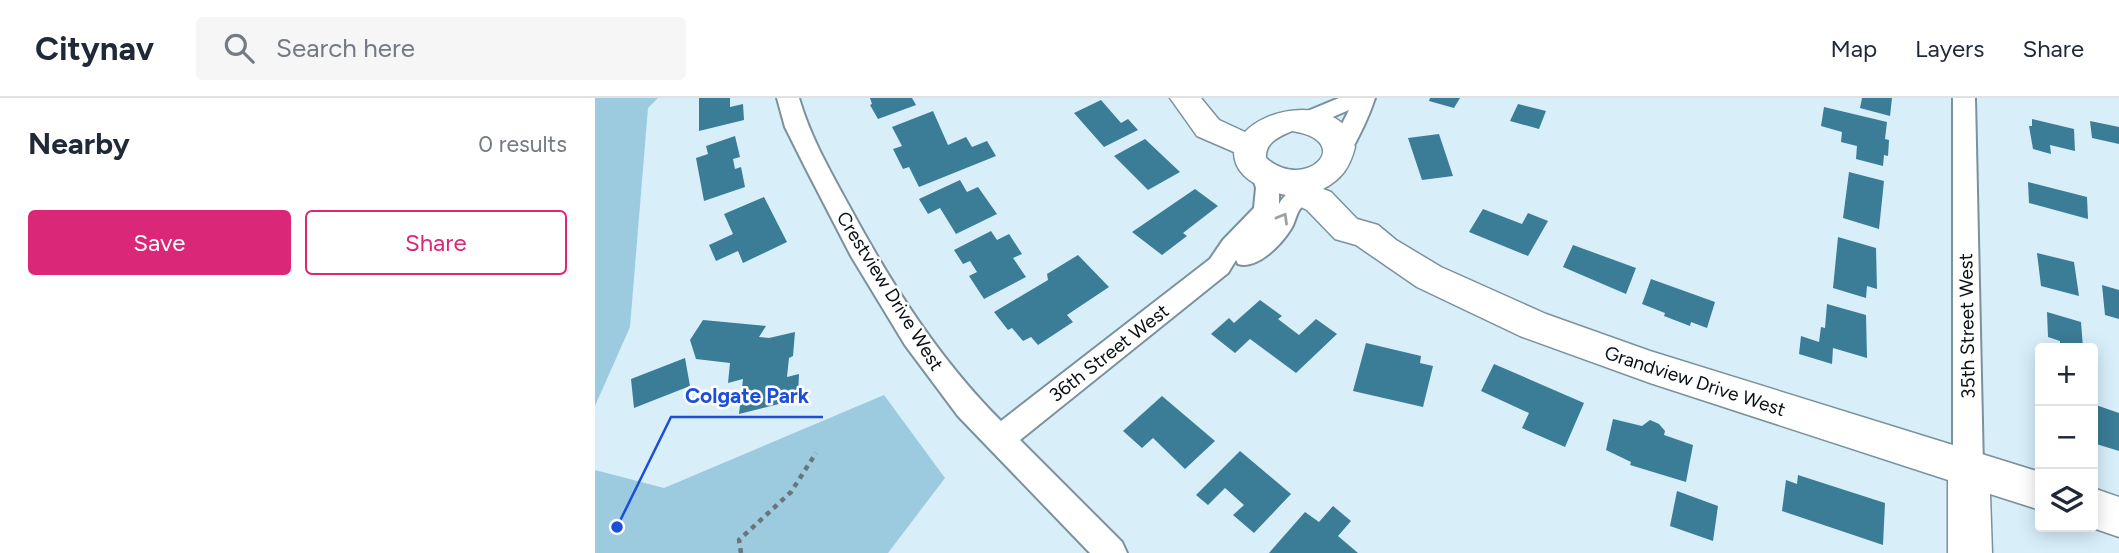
<!DOCTYPE html>
<html lang="en">
<head>
<meta charset="utf-8">
<style>
  body { margin:0; font-family:Figtree,sans-serif; background:#f6f6f7; color:#1f2937 }
  .controls { position:absolute; right:21px; bottom:21px; display:grid; overflow:hidden; border-radius:7px; box-shadow:0 4px 18px #0003 }
  .controls button { width:63px; height:63px; display:grid; place-items:center; padding:0; border:0; border-bottom:2px solid #e0e1e3; background:#fff; color:#1f2937; font:35px sans-serif }
  .list { margin:0; padding:0; list-style:none }
  h2 { display:flex; justify-content:space-between; align-items:center; height:91px; margin:0; padding:0 28px; font-size:30px }
  h2 small { font-size:23px; font-weight:400; color:#747a83 }
  .actions { display:flex; gap:14px; padding:21px 28px }
  .actions a { flex:1; padding:16px 0; border:2px solid #db2777; border-radius:7px; text-align:center; font-size:24px; color:#db2777 }
  .actions .main { background:#db2777; color:#fff }
  .icon { flex:none; width:38px; height:38px; fill:none; stroke:currentColor; stroke-width:2; stroke-linecap:round; stroke-linejoin:round }
  .map { position:relative; flex:none; width:1524px; height:455px; overflow:hidden }
  header { display:flex; align-items:center; gap:42px; box-sizing:border-box; height:98px; padding:0 35px; background:#fff; border-bottom:2px solid #e0e1e3 }
  header strong { font-size:33px }
  nav { display:flex; gap:38px; margin-inline-start:auto; font-size:24px }
  .search { width:490px; height:63px; background:#f6f6f7; display:flex; align-items:center; gap:18px; box-sizing:border-box; padding:0 24px; border-radius:7px; color:#747a83; font-size:26px }
  main { display:flex }
  aside { flex:1; background:#fff }
  .map>svg:first-child { display:block }
</style>
</head>
<body>
<header>
<strong>Citynav</strong>
<div class="search"><svg class="icon" aria-label="search" viewBox="0 0 24 24"><circle cx="10" cy="10" r="6"/><path d="M15 15l6 6"/></svg>Search here</div>
<nav><a>Map</a><a>Layers</a><a>Share</a></nav>
</header>
<main>
<aside>
<h2>Nearby<small>0 results</small></h2>
<ul class="list">
</ul>
<div class="actions"><a class="main">Save</a><a>Share</a></div>
</aside>
<div class="map">
<svg width="1524" height="455" viewBox="0 0 1524 455">
  <rect width="100%" height="100%" fill="#d8effa"/>
  <path fill="#9ccbe0" d="M0 0H63L53 10 35 229 0 308Z
    M289 297 350 380 293 455H0V372L69 390Z"/>
  <path fill="#3b7c96" d="M104 0H135V9L148 6 149 22 104 33Z
    M275 0H317L321 7 283 21 275 7 277 6Z
    M835 0H865L859 10 834 3Z
    M1267 0H1297L1295 18 1265 10Z
    M506 2 526 25 533 21 543 32 509 49 479 15Z
    M923 6 951 13 944 31 915 23Z
    M1229 9 1292 24 1290 41 1294 42 1293 58 1289 57 1288 68 1261 61 1262 48 1246 44 1247 34 1226 28Z
    M338 13 353 47 371 39 377 49 392 43 401 58 324 89 314 69 308 71 298 51 307 48 297 29Z
    M1437 21 1479 31 1480 53 1455 47 1456 56 1438 51 1434 28H1437Z
    M1495 23 1524 29V46L1497 40Z
    M844 36 858 78 827 82 813 40Z
    M140 38 145 59 138 61 140 71 146 69 150 89 109 103 101 60 113 56 111 48Z
    M550 41 585 74 553 92 519 58Z
    M1254 74 1289 83 1284 131 1248 120Z
    M365 82 372 94 383 89 402 116 361 136 345 110 333 116 324 101Z
    M1433 84 1492 99 1493 121 1434 105Z
    M600 91 623 108 588 135 592 138 567 157 537 134Z
    M169 99 192 144 148 165 143 153 121 163 114 147 138 136 129 116Z
    M888 111 927 126 933 115 953 123 933 158 874 134Z
    M396 133 402 142 414 136 427 156 418 160 431 179 389 201 374 178 382 174 375 163 368 166 359 152Z
    M1243 139 1281 150 1282 191 1272 188 1271 200 1238 190Z
    M978 147 1041 170 1031 196 968 169Z
    M1442 155 1479 164 1484 198 1446 188Z
    M483 157 514 189 472 217 478 224 443 247 436 239 428 243 417 230 413 232 399 214 453 182 452 176Z
    M1056 181 1120 204 1112 230 1096 224 1095 228 1069 218 1070 215 1047 206Z
    M1507 187 1524 192V221L1510 217Z
    M665 202 687 218 683 221 704 237 721 221 742 236 701 275 655 241 640 255 616 236 634 220 639 225Z
    M1232 206 1271 217 1272 260 1238 250 1237 266 1204 256 1206 238 1224 244 1226 229 1230 230Z
    M1452 214 1486 224 1488 250H1465V243L1453 239Z
    M108 222 171 228 164 239 174 240 200 234 198 258 194 260 192 279 204 276 203 301 144 316 148 281 133 285 135 265 101 261 95 242Z
    M771 245 826 258 825 265 838 268 828 309 758 293Z
    M90 260 95 288 39 310 36 281Z
    M899 266 989 305 970 349 927 330 934 315 886 293Z
    M567 298 620 343 590 371 558 340 547 350 528 333Z
    M1498 306 1524 315V353L1498 345Z
    M1018 321 1047 328 1055 322 1064 326 1070 333 1069 337 1098 347 1091 384 1035 367 1036 364 1011 352Z
    M645 353 696 396 659 435 638 417 649 407 630 390 613 407 601 397Z
    M1203 377 1290 405 1288 447 1187 413 1191 382 1202 386Z
    M1082 393 1123 408 1118 443 1075 428Z
    M738 408 756 423 743 438 763 455H674L710 414 724 424Z"/>
  <g fill="none" stroke-linecap="round" stroke-linejoin="round">
    <defs>
      <path id="street" d="M182 0H204C215 38 234 71 253 106 295 184 343 260 406 323L615 161 628 142 659 110 661 90 657 77 661 71 669 69 677 71 684 90V106C690 94 704 86 718 90L722 96C717 104 711 104 705 111 701 116 700 125 696 131 686 147 662 172 643 166L641 162 633 175 425 342 527 444 532 455H495L363 318 310 247 256 158 210 69 190 29Z
        M744 0H780C773 21 764 39 753 58L745 60 737 58 734 52 754 12 719 27 711 30 703 27 700 22 703 17Z
        M1358 0H1380L1388 370 1383 380 1373 384 1363 380 1358 370Z"/>
      <path id="secondary" d="M575 0H606L624 22 650 34C673 10 726 2 751 29 755 35 758 43 760 49 755 69 747 81 728 91L736 94 762 121 783 127 801 142 846 169 951 216 1055 253 1445 374V412L1395 396 1397 455H1353V382L1055 285 925 238 822 189 761 147 740 141 712 112 698 105 694 98C672 93 639 82 639 54L602 38ZM697 33C762 43 711 95 671 60 670 45 683 39 697 33Z
        M1498 390 1524 399V439L1495 429H1498Z"/>
    </defs>
    <use href="#street" stroke="#7b919b" stroke-width="4"/>
    <use href="#secondary" stroke="#7b919b" stroke-width="3"/>
    <path stroke="#68767d" stroke-width="4.5" stroke-dasharray="5 5" stroke-linecap="butt" d="M146 455 144 442 196 394 221 355"/>
    <use href="#street" fill="#fff" fill-rule="evenodd"/>
    <use href="#secondary" fill="#fff" fill-rule="evenodd"/>
  </g>
  <defs><path id="oneway-chevron" d="M-2-3.5L2.5 0L-2 3.5" fill="none" stroke-width="1.6" stroke-linecap="round" stroke-linejoin="round" transform="scale(1.75)"/></defs>
  <use stroke="#9da0a1" href="#oneway-chevron" transform="translate(688 120) rotate(-60)"/>
  <g text-anchor="middle" dominant-baseline="central" stroke-width="5" stroke-linejoin="round" paint-order="stroke">
    <g font-size="19" fill="#091114" stroke="#fff">
      <text transform="translate(295 193) rotate(58)">Crestview Drive West</text>
      <text transform="translate(1372 228) rotate(-91)">35th Street West</text>
      <text transform="translate(514 255) rotate(-38)">36th Street West</text>
      <text transform="translate(1100 283) rotate(18)">Grandview Drive West</text>
    </g>
  </g>
  <path fill="none" stroke="#1d4ed8" stroke-width="2.5" d="M22 429L76 319H228"/>
  <circle fill="#1d4ed8" stroke="#fff" stroke-width="2.5" cx="22" cy="429" r="7"/>
  <g font-size="21" text-anchor="middle" font-weight="bold" fill="#1d4ed8" stroke="#fff" stroke-width="5" stroke-linejoin="round" paint-order="stroke">
    <text x="152" y="305">Colgate Park</text>
  </g>
</svg>
<div class="controls">
<button>+</button>
<button>−</button>
<button><svg class="icon" aria-label="layers" viewBox="0 0 24 24"><path d="M12 4l9 5-9 5-9-5zM3 14l9 5 9-5"/></svg></button>
</div>
</div>
</main>
</body>
</html>
